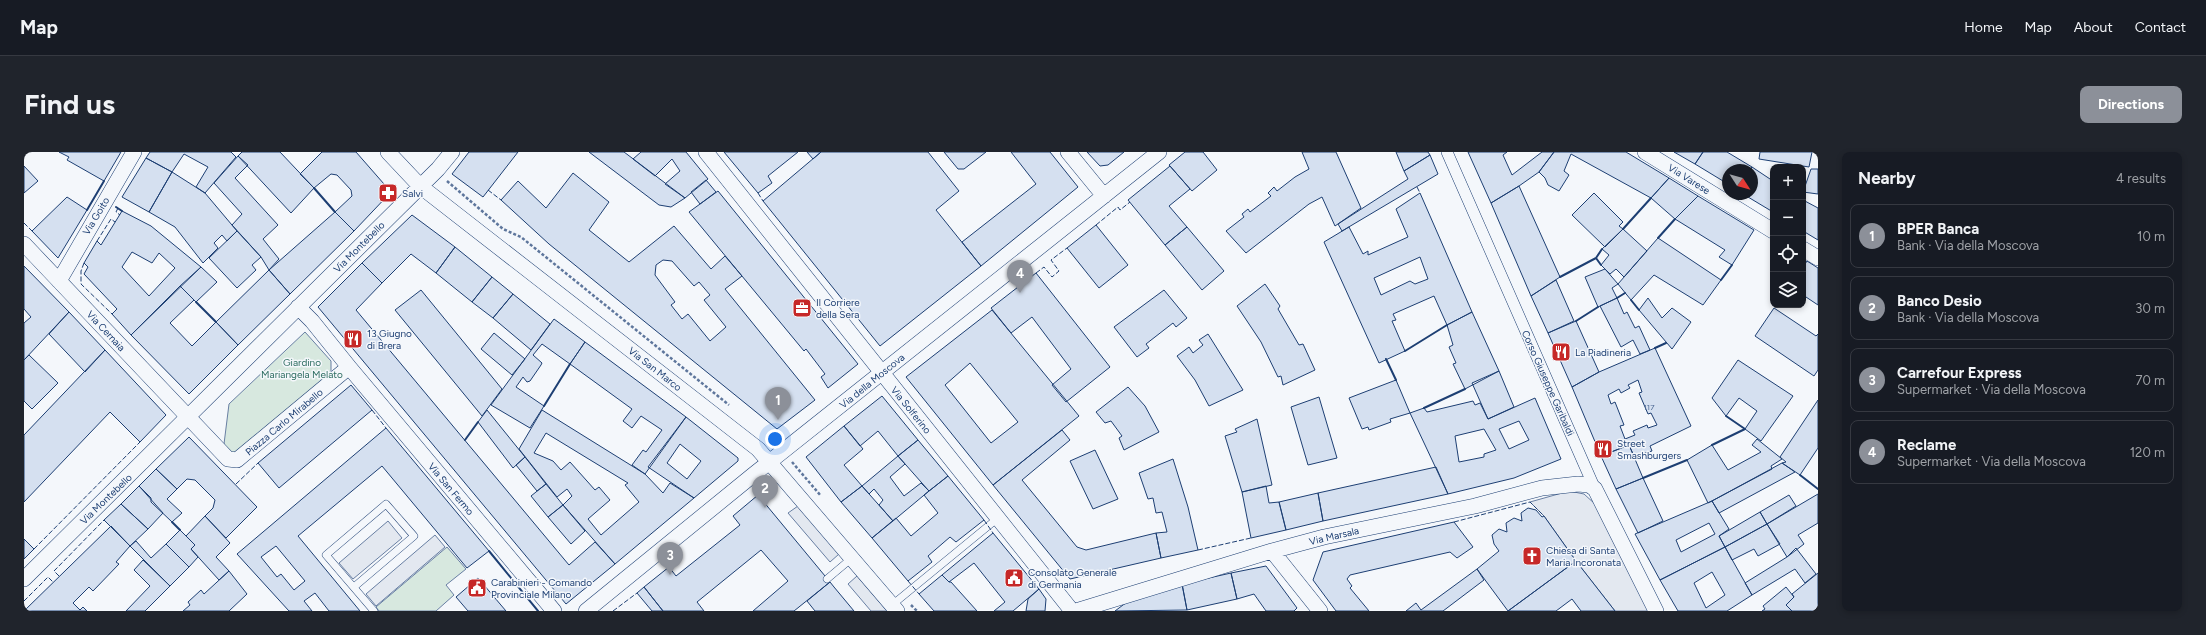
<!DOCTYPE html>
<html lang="en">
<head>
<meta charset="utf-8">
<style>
  body { margin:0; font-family:Figtree,sans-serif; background:#20242c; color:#f1f3f6 }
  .controls { position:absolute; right:12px; top:12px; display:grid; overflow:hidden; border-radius:8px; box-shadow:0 2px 6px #0003 }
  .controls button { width:36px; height:36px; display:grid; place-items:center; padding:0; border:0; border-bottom:1px solid #363941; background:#171b24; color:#f1f3f6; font:20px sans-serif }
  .compass { position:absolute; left:1698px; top:12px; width:36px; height:36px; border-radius:50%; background:#171b24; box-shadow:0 2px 6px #0003; rotate:126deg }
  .you { position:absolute; left:751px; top:287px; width:14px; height:14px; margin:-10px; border:3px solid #fff; border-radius:50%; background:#1a73e8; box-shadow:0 0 0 6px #1a73e833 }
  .badge { display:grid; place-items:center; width:26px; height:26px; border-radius:50%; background:#8c9099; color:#fff; font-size:13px; font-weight:700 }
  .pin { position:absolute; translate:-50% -33px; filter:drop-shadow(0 1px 2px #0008) }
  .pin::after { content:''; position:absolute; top:21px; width:14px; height:12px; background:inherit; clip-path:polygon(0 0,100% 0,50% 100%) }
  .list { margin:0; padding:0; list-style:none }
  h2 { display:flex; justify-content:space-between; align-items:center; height:52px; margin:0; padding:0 16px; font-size:17px }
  h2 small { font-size:13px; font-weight:400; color:#9ea1a6 }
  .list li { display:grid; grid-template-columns:26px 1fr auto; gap:12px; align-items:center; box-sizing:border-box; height:64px; margin:0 8px 8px; padding:0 8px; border:1px solid #363941; border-radius:8px }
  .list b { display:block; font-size:15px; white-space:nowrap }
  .list p { margin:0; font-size:13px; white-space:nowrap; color:#9ea1a6 }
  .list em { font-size:13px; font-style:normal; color:#9ea1a6 }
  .icon { flex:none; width:22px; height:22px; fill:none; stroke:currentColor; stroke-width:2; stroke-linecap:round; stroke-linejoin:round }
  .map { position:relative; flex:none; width:1794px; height:459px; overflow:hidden; border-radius:8px }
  header { display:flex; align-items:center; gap:24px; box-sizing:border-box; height:56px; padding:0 20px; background:#171b24; border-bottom:1px solid #363941 }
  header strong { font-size:19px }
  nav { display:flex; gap:22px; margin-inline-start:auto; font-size:14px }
  .intro { display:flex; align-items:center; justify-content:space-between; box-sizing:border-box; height:96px; padding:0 24px }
  h1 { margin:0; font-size:28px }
  .button { padding:10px 18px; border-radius:8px; background:#8c9099; color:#fff; font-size:14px; font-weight:700 }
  main { display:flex; gap:24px; padding:0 24px }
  aside { flex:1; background:#171b24; border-radius:8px; box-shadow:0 2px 6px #0003 }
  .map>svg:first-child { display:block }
</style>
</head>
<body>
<header>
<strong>Map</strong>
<nav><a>Home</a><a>Map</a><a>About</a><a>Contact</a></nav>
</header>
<div class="intro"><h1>Find us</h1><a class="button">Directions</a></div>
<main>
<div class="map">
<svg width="1794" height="459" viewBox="0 0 1794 459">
  <rect width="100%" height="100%" fill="#f4f7fb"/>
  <path fill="#d7e8df" stroke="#687fa3" d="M281 180 307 209V223L211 304 200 292 205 252Z
    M423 395 442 417 422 433 430 443 412 459H355L352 455Z"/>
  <path fill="#e3e8f0" stroke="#687fa3" d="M1545 339 1560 342 1571 352 1628 459H1591L1552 409 1520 364 1506 350Z
    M774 354 815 402 806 410 764 361Z
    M364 369 378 386 329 427 315 411Z
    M411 383 421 395 352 454 342 442Z
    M833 424 863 459H847L824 432Z"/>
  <path fill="#d5e0f0" stroke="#1d3f73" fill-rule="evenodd" d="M35 0H97L80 29 43 8 45 5Z
    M126 0H207L212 5 181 41 172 35 184 15 160 2 148 20 122 6Z
    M218 0H256L290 36 267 61 214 4Z
    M298 0H332L367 40 330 79 311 60 328 44 327 38 313 23 307 22 290 36 276 22Z
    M445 0H494L459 45 428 22Z
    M565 0H600L661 46 647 55 635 53Z
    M617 0H662L684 27 661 46 641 32 656 19 648 7 631 24 609 7Z
    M700 0H774L744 24 748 31 734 41Z
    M783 0H797L789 7Z
    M797 0H904L935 39 912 58 957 114 856 194 739 49Z
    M920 0H962L940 17H934Z
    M987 0H1026L1054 35 957 114 938 90 1012 32Z
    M1063 0H1100L1084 13 1076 14Z
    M1161 0H1179L1193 18 1168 39 1145 13Z
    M1278 0H1312L1337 56 1311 74 1298 45 1285 52 1222 101 1202 79 1220 65 1218 62 1224 57 1226 60 1247 44 1244 41 1250 35 1253 39 1271 25 1285 17Z
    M1372 0H1404L1406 3 1380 19Z
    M1444 0H1483L1479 3 1488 23 1518 0H1530L1515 20 1495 34 1467 51Z
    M1530 0H1602L1645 26 1627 46 1547 2 1540 19 1545 23 1535 39 1524 33 1521 26 1515 20Z
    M1650 0H1679L1671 12Z
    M1679 0H1703L1728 15 1726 18H1704V32L1671 12Z
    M1736 0H1788L1785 15 1735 7Z
    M1406 3 1414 22 1318 79 1314 72 1384 27 1380 19Z
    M214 4 224 13 211 26 254 73 239 87 255 107 245 118 237 105 208 73 218 62 190 31Z
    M122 6 148 20 125 60 98 45Z
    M0 14 14 29 0 41Z
    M1146 14 1166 37 1145 54 1163 75 1141 93 1104 48Z
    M1728 15 1749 29V60L1719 42H1728V18H1726Z
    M1787 17H1794V42L1779 40Z
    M148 20 181 41 213 79 203 89 198 83 190 91 194 96 179 111 151 75 125 60Z
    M549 21 585 50 565 78 605 110 650 74 687 117 701 104 718 124 701 137 791 248 753 277 525 92 477 48 494 29 522 56ZM639 108 648 109 670 134 675 130 686 143 680 148 702 175 686 189 664 162 658 167 647 153 651 150 631 123 632 113Z
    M1645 26 1674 44 1651 67 1627 46Z
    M682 28 692 40 676 52 667 40Z
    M1495 34 1536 125 1507 144 1467 51Z
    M694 39 834 212 804 236 797 225 801 222 782 197 780 199 665 60Z
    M1396 41 1448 160 1423 173 1410 144 1369 162 1372 168 1368 169 1381 199 1355 211 1300 90 1325 75 1339 102 1344 99V103L1384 85 1372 57ZM1396 105 1404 127 1391 132 1386 129 1357 143 1350 126Z
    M1570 41 1599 70 1595 74 1599 77 1581 95 1548 63Z
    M1674 44 1730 78 1708 113 1695 105 1701 98 1651 67Z
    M43 45 63 58 34 106 8 79Z
    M1779 48 1794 56V88L1779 79Z
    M98 59 127 74 177 115 107 183 88 162 93 157 60 122 64 115 60 111 73 89 77 93ZM108 100 128 111 135 101 151 116 125 144 98 115Z
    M311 60 330 79 266 142 245 118Z
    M388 63 431 95 412 121 387 102 358 131 338 111Z
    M1072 73 1104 113 1075 136 1043 96Z
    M1163 75 1200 119 1178 138 1141 93Z
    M1599 77 1623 99 1600 125 1592 117 1586 122 1577 113 1585 103 1578 97Z
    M213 79 237 105 228 113 232 118 213 136 185 106Z
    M1634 86 1697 128 1679 153 1630 123 1607 148 1594 132Z
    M431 95 468 125 448 150 412 121Z
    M1783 109 1794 116V153L1779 143V115Z
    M338 111 358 131 332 158 545 413 571 390 591 412 542 452 294 155Z
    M0 114 45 160 0 208V171L7 165 0 157Z
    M177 115 193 130 172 150 156 134Z
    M1581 117 1594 132 1588 136 1593 146 1574 155 1561 125Z
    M245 118 266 142 214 193 192 170Z
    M1012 121 1086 215 1042 250 1028 233 1047 217 1008 165 987 181 967 156Z
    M468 125 489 142 469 166 448 150Z
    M1532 128 1550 169 1524 181 1507 144Z
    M1241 132 1256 154 1254 157 1275 193 1279 192 1291 218 1259 233 1257 224 1254 225 1237 190 1213 154Z
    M156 134 170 148 146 171 168 194 192 170 214 193 165 242 107 183Z
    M397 138 478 237 458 264 371 158Z
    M1140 138 1163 166 1152 175 1149 171 1122 192 1125 196 1113 205 1090 175Z
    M489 142 526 172 507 198 469 166Z
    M1593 146 1600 162 1603 160 1611 176 1615 174 1626 198 1616 202 1609 188 1597 195 1576 154Z
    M1624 146 1638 166 1648 156 1667 170 1648 197 1615 158Z
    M1750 156 1792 184 1794 182V218L1790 224 1731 184Z
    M968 158 1055 264 969 333 882 225ZM946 211 994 270 967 291 921 233Z
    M45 160 81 198 61 220 25 182Z
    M1448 160 1475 219 1441 237 1429 212 1432 211 1425 195 1429 193 1423 173Z
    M530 167 561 190 546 212 518 192 509 203 518 211 517 213 506 229 503 230 499 225 492 235 520 254 506 276 467 253Z
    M1552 169 1575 220 1548 235 1524 181Z
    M470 181 501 207 488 223 457 197Z
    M1184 182 1219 238 1185 254 1171 228 1153 204 1165 195 1169 201 1179 193 1175 188Z
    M561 190 662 265 621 322 608 313 619 298 622 300 638 278 617 264 608 276 599 269 608 257 546 212Z
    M1631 196 1667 274 1626 294 1628 299 1610 304 1605 293 1577 304 1548 235 1575 220ZM1614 228 1618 240 1615 241 1624 262 1627 261 1633 273 1624 276 1623 273 1609 279 1611 283 1601 287 1596 274 1600 273 1591 250 1587 252 1584 243 1595 237 1597 241 1606 236 1604 233Z
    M81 198 142 263 116 290 86 260 0 350V283Z
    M5 203 34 231 8 257 0 249V208Z
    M1714 208 1769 244 1737 289 1721 277 1733 259 1715 246 1702 264 1688 246Z
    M1475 219 1490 255 1464 267 1448 231Z
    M1372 228 1386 261 1366 267 1367 270 1345 278 1344 275 1338 277 1325 246Z
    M327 233 348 258 255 336 234 311Z
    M1104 235 1121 254 1135 280 1100 298 1095 286 1098 284 1087 269 1081 271 1072 260Z
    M858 244 894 288 874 304 854 279 836 294 820 274Z
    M1295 245 1313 306 1284 313 1267 255Z
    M1511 246 1537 307 1490 326 1424 342 1386 261 1400 256 1403 260 1449 249 1451 253 1456 251 1464 267ZM1495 269 1505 288 1485 297 1475 277ZM1460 277 1472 298 1460 302V305L1435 310 1431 284Z
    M1794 248V296L1776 323 1758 311 1762 310 1756 305Z
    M463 258 501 305 489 316 454 270Z
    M518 258 621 322 639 341 646 331 670 346 591 412 539 353 548 344 543 337 533 345 495 297ZM522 281 604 331 601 333 615 350 577 383 564 367 586 348 575 335 571 338 546 310 537 318 529 309 510 301Z
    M662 265 714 306V309L670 346 624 315ZM656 292 677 309 663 327 643 311Z
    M1233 267 1248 333 1218 340 1201 284 1213 280 1211 277Z
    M820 274 839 297 820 313 838 334 817 350 782 305Z
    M362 276 465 399 443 416 358 314 274 384 336 459H305L291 441 280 449 288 459H265L213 402ZM252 394 281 429 270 438 257 422 253 425 237 405Z
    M1038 278 1046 288 998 328 1053 395 1062 398 1132 381 1137 406 1046 427 969 333Z
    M165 285 233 355 202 386 181 364 189 356 191 348 171 328 163 327 153 337 132 317Z
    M1733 287 1758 307 1747 314 1748 317 1684 351 1663 308 1688 293 1704 318 1737 300 1728 293Z
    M894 288 924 324 905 339 874 304Z
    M1605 293 1619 326 1592 337 1577 304Z
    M1071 298 1094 347 1069 357 1046 309Z
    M874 304 881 312 866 325 880 344 897 331 905 339 869 369 855 353 859 348 850 337 845 342 838 334Z
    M501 305 522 332 513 339 492 313Z
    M1149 307 1164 355 1174 398 1137 406 1132 381 1143 380 1138 360 1132 361 1129 346 1124 347 1115 321Z
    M1758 311 1771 320 1695 361 1688 349Z
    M1412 315 1424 342 1299 369 1294 341Z
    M132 317 153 337 143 347 158 361 148 370 127 350V346L115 334Z
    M924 324 960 368 932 390 926 385 904 404 908 410 884 429 848 386 872 366 887 384 914 361 900 343Z
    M1619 326 1639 369 1614 381 1592 337Z
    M522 332 539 353 524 365 507 344Z
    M115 334 139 361 124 377 97 352Z
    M838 334 869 369 848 386 817 350Z
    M1242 334 1245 351 1255 350 1262 378 1227 386 1218 340Z
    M1294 341 1299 369 1262 378 1255 350Z
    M1794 342V371L1774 383 1780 392 1763 405 1743 372Z
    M734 343 806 430 770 459H729L764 429 737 398 673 450 680 459H639L620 435 645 415 652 424 716 373 709 364Z
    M1765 343 1772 354 1743 372 1736 360Z
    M1688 349 1705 377 1695 384 1701 395 1636 428 1611 382ZM1685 371 1691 382 1657 400 1652 388Z
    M97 352 124 377 106 394 80 368Z
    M539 353 561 379 547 392 524 365Z
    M1504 356 1512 358 1518 365 1520 364 1552 409 1484 459 1453 417 1475 399 1470 392 1468 383 1475 377 1483 380 1482 371 1490 366 1498 369 1497 361Z
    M1736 360 1743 372 1701 395 1695 384Z
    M181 364 206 391 192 405 205 419 195 428 167 397 171 393 162 384Z
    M1430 370 1449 395 1433 406 1426 400 1326 423 1323 427 1328 434 1326 436 1345 459H1312L1289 428 1299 400Z
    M1743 372 1756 392 1734 404 1730 397 1708 408 1701 395Z
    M87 374 106 394 92 410 95 412 69 439 65 435 49 451 56 458 59 455 63 459H0Z
    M156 378 171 393 167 397 174 405 165 415 142 392Z
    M969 381 1015 437 989 459H970L981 450 950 411 925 430 918 423Z
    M0 387 10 397 0 407Z
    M112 389 127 406 142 392 165 415 146 434 106 394Z
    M1701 395 1728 443 1703 459H1654L1636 428ZM1688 420 1701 443 1682 456 1670 431Z
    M1772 396 1792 422 1781 431 1771 417 1728 443 1721 431 1763 405Z
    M119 408 146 434 121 459H102L126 434 110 418Z
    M1552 409 1591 459H1557L1548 447 1532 459H1484Z
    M1242 414 1273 456 1270 459H1242L1230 442 1213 447 1207 421Z
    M1453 417 1460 428 1419 459H1382L1392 451 1397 458Z
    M205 419 223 442 205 459H159L166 453 164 450 177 438 180 442Z
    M1207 421 1213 447 1163 458 1158 432Z
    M1794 421V456L1791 459H1768L1762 453 1770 445 1768 442Z
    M918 423 925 430H927L953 459H910L895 442Z
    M454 426 482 459H444L432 445Z
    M806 430 810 435 830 459H791L783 449Z
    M1158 432 1163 458 1091 459 1111 444Z
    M620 435 639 459H628L613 441Z
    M1762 435 1770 445 1762 453 1768 459H1738L1741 457 1739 454Z
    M1015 437 1022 447 1021 459H1002L1004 447Z"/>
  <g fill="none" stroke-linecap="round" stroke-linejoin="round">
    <defs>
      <path id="service" d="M803 427 828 406
        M330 435 390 384 362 352 302 403 350 459
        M868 453 974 366"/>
      <path id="pedestrian" d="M1423 0 1571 337"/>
      <path id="minor" d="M364 0 396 34 734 297 873 459
        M682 0 1048 459
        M1044 0 1080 44
        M1621 0 1749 79
        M0 92 204 307 213 308 325 215
        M1779 97 1794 106
        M35 129 110 0
        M274 155 288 169 325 215 530 459
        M1248 399 1296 459
        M0 427 414 17 428 0
        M562 459 729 323 1135 0
        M1052 459 1248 399 1300 385 1451 354 1518 336 1554 332 1565 333 1571 337 1632 459"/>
    </defs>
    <use href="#service" stroke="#1d3f73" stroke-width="8"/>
    <use href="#pedestrian" stroke="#1d3f73" stroke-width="12"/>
    <use href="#minor" stroke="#1d3f73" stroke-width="16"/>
    <path stroke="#5e769c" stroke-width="2.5" stroke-dasharray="3 2" stroke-linecap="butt" d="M423 29 479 77 497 85 705 253
      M768 310 797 344
      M887 453 893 459"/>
    <use href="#service" stroke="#f4f7fb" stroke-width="7"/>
    <use href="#pedestrian" stroke="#f4f7fb" stroke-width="11"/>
    <use href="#minor" stroke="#f4f7fb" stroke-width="15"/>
    <path stroke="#1d3f73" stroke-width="1" stroke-dasharray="5 2" stroke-linecap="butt" d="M1393 35 1396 41
      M464 38 477 48
      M734 41 739 49
      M94 56 92 60 96 63
      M0 71 8 79
      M1072 73 1094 55 1096 58 1106 50
      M73 89 87 67 91 70
      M60 111 57 119V132L88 162
      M1012 121 1020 115 1028 125 1035 119 1027 108 1043 96
      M348 258 362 276
      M212 332 234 311
      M960 368 969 381
      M1430 370 1506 350 1520 364
      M10 397 116 290
      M1174 398 1227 386
      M35 424 30 419 80 368
      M884 429 895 442
      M0 449 24 425 29 430
      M589 459 613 441"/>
    <path stroke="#1d3f73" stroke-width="2" d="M290 36 311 60
      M92 55 98 59
      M63 58 80 29
      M1599 77 1627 46
      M1634 86 1651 67
      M1572 106 1577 113
      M1536 125 1572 106 1578 97
      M1697 128 1708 113
      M1593 146 1601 141
      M1607 148 1615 158
      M172 150 192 170
      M1552 169 1574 155
      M1631 196 1642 191
      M1381 199 1423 173
      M1362 207 1372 228
      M520 254 546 212
      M1400 256 1441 237
      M441 288 454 270
      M1688 293 1721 277 1702 264
      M1776 323 1794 337
      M1619 326 1663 308
      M148 370 156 378
      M465 399 514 459"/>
  </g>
  <defs>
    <symbol id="pharmacy-square" viewBox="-11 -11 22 22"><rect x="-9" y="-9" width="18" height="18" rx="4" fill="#c62828" stroke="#f4f7fb"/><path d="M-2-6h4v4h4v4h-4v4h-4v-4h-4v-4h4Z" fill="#fff"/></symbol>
    <symbol id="office-square" viewBox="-11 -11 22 22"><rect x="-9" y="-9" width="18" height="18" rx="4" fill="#c62828" stroke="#f4f7fb"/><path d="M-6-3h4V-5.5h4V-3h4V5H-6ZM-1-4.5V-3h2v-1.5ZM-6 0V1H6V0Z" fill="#fff"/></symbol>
    <symbol id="restaurant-square" viewBox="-11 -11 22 22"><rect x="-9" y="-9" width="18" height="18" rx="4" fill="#c62828" stroke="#f4f7fb"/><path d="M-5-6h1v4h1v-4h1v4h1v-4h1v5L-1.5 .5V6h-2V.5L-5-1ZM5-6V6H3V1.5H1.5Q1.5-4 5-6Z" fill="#fff"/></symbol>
    <symbol id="church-square" viewBox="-11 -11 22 22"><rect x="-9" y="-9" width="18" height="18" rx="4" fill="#c62828" stroke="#f4f7fb"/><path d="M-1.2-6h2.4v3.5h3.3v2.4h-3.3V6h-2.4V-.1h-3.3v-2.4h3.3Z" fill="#fff"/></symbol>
    <symbol id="civic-square" viewBox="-11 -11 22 22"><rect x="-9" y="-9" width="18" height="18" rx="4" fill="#c62828" stroke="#f4f7fb"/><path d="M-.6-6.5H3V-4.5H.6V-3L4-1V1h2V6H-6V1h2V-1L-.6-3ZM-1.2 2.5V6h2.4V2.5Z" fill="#fff"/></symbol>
  </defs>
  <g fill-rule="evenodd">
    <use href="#pharmacy-square" x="353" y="30" width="22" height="22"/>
    <use href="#office-square" x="767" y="145" width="22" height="22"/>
    <use href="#restaurant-square" x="318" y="176" width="22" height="22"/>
    <use href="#restaurant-square" x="1526" y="189" width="22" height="22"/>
    <use href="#restaurant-square" x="1568" y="286" width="22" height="22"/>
    <use href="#church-square" x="1497" y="393" width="22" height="22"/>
    <use href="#civic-square" x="979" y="415" width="22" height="22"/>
    <use href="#civic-square" x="442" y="425" width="22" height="22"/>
  </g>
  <g text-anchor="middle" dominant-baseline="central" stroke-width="3" stroke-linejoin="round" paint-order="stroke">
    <g font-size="8" fill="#4b6792">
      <text x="1625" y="255">117</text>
    </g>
    <g font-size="10" fill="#1d3f73" stroke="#f4f7fb">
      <text transform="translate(1665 27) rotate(32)">Via Varese</text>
      <text transform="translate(72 64) rotate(-59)">Via Goito</text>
      <text transform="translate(335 95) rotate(-45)">Via Montebello</text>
      <text transform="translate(82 179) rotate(47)">Via Cernaia</text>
      <text transform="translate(631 217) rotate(38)">Via San Marco</text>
      <text transform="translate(848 229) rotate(-39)">Via della Moscova</text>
      <text transform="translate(1524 231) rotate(66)">Corso Giuseppe Garibaldi</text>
      <text transform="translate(887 258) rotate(51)">Via Solferino</text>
      <text transform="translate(260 270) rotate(-40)">Piazza Carlo Mirabello</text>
      <text transform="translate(427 337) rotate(50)">Via San Fermo</text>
      <text transform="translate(82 347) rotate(-44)">Via Montebello</text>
      <text transform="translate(1310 384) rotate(-13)">Via Marsala</text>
    </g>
    <g font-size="10" fill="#1d3f73" stroke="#f4f7fb" text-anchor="start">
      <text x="378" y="41">Salvi</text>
      <text x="792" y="150">Il Corriere<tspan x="792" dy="12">della Sera</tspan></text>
      <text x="343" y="181">13 Giugno<tspan x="343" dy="12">di Brera</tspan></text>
      <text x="1551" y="200">La Piadineria</text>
      <text x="1593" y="291">Street<tspan x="1593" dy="12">Smashburgers</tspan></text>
      <text x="1522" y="398">Chiesa di Santa<tspan x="1522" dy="12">Maria Incoronata</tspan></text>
      <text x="1004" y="420">Consolato Generale<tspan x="1004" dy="12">di Germania</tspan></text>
      <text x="467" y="430">Carabinieri - Comando<tspan x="467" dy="12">Provinciale Milano</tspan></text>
    </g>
    <g font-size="10" fill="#2c6c60" stroke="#f4f7fb">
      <text x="278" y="210">Giardino<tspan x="278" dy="12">Mariangela Melato</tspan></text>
    </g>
  </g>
</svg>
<div class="controls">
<button>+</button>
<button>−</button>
<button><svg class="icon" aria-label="locate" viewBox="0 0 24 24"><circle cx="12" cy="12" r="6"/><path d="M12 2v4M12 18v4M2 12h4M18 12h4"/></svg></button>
<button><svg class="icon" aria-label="layers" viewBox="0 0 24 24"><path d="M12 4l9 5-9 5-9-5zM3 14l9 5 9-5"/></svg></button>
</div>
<svg class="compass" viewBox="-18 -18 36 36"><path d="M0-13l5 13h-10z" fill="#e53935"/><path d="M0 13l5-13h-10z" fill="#9ea1a6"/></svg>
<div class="you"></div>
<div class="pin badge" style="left:754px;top:268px">1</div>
<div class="pin badge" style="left:741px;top:356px">2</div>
<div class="pin badge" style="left:646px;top:423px">3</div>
<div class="pin badge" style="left:996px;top:141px">4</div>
</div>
<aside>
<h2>Nearby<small>4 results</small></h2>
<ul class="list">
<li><span class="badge">1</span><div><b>BPER Banca</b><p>Bank · Via della Moscova</p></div><em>10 m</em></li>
<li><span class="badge">2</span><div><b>Banco Desio</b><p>Bank · Via della Moscova</p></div><em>30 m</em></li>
<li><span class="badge">3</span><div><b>Carrefour Express</b><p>Supermarket · Via della Moscova</p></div><em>70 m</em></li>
<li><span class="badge">4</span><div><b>Reclame</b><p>Supermarket · Via della Moscova</p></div><em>120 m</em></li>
</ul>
</aside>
</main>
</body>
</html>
